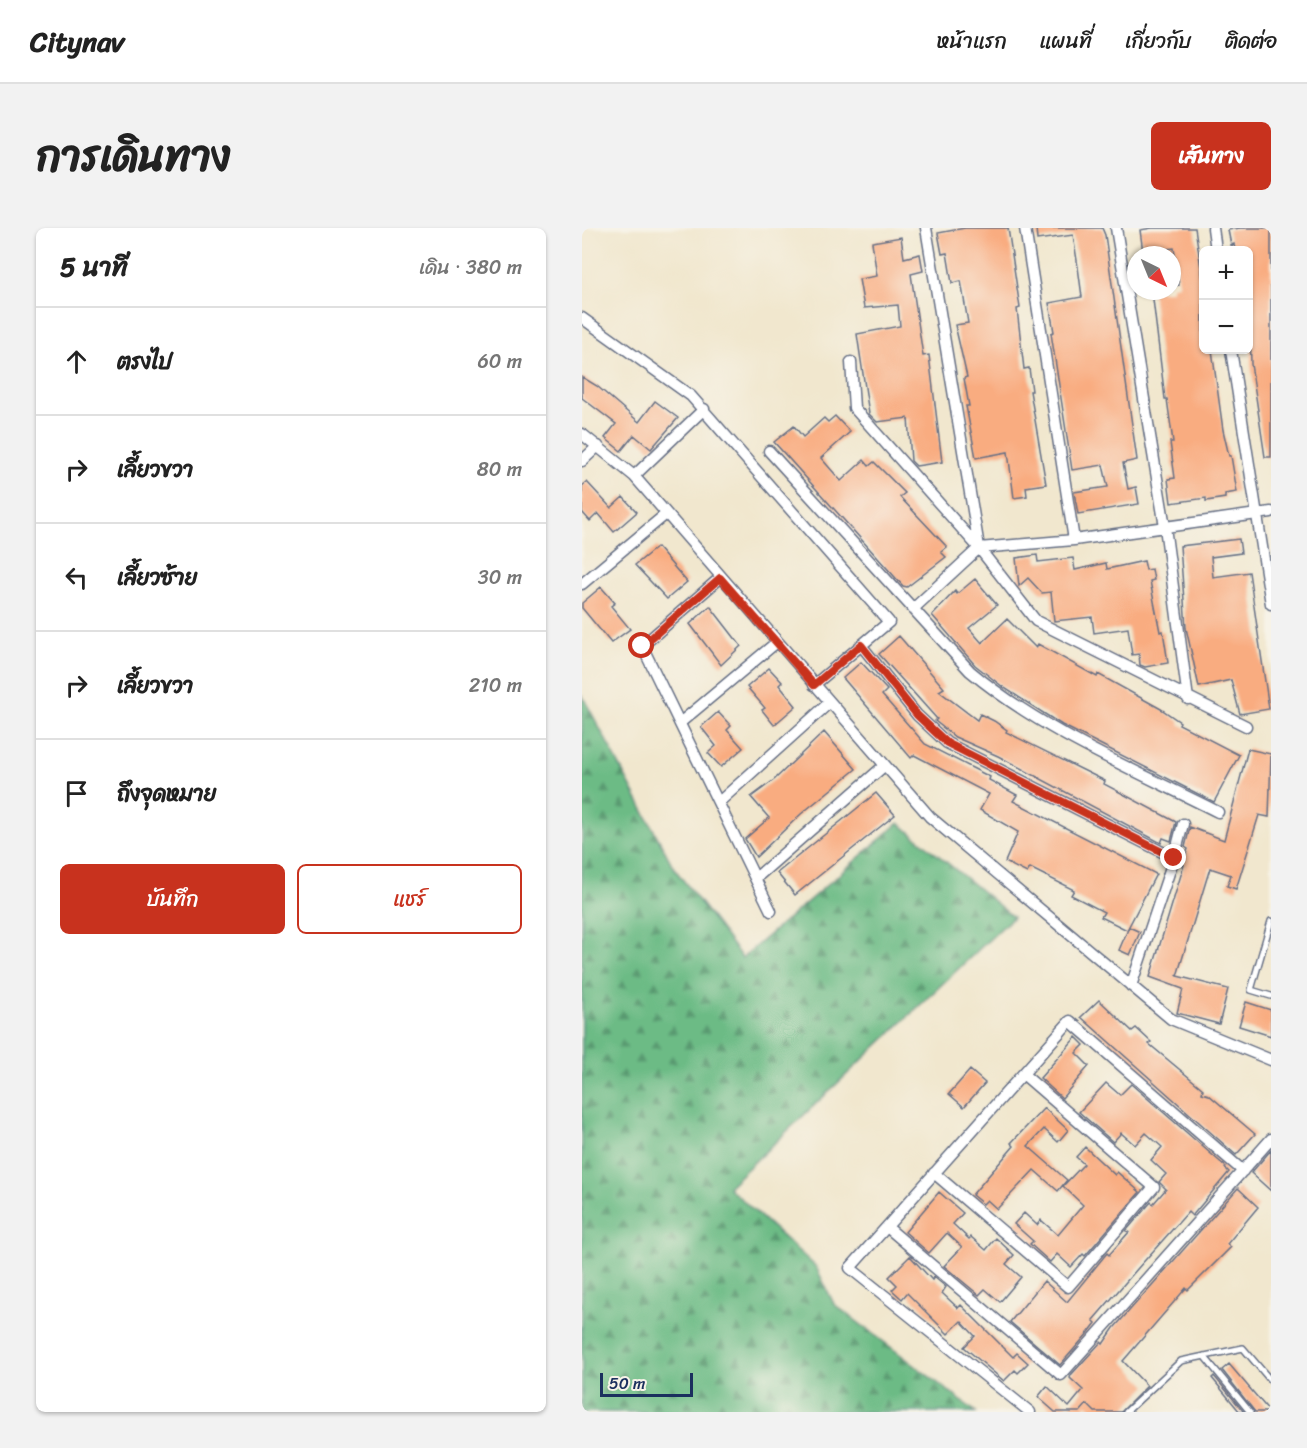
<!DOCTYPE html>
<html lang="th">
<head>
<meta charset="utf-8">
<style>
  body { margin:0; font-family:Sriracha,"Playpen Sans Thai",sans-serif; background:#f2f2f2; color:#222 }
  .controls { position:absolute; right:18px; top:18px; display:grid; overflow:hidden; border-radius:9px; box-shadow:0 2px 4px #0004 }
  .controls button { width:54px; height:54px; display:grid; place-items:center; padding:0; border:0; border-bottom:2px solid #e0e0e0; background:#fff; color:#222; font:30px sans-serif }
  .compass { position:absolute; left:545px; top:18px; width:54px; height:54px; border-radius:50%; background:#fff; box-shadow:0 2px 4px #0004; rotate:137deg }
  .scale { position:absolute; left:18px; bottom:15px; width:93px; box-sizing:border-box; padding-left:6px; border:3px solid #1b2f5e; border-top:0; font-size:16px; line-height:21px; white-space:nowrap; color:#1b2f5e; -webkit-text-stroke:4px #f7f3e8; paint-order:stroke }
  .stop { position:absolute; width:18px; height:18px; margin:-14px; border:4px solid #c8321e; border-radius:50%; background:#fff }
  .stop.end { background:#c8321e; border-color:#fff; box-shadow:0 2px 6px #0008 }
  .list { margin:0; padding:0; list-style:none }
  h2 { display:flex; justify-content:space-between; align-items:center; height:78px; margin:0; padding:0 24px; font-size:26px }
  h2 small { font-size:20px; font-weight:400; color:#767676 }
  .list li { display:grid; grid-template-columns:39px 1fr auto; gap:18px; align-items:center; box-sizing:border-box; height:108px; padding:0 24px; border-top:2px solid #e0e0e0 }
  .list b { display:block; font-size:22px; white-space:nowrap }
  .list em { font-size:20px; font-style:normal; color:#767676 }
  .actions { display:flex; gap:12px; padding:18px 24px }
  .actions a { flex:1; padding:14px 0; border:2px solid #c8321e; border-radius:9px; text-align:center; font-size:21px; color:#c8321e }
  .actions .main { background:#c8321e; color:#fff }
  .icon { flex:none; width:33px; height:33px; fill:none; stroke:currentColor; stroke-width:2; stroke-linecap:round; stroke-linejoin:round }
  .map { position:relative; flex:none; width:689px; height:1184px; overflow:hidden; border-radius:9px }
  header { display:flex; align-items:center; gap:36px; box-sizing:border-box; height:84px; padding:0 30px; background:#fff; border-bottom:2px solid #e0e0e0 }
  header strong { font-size:28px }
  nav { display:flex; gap:33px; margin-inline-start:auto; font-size:21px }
  .intro { display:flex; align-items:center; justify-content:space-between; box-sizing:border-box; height:144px; padding:0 36px }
  h1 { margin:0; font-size:42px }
  .button { padding:15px 27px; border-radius:9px; background:#c8321e; color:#fff; font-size:21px; font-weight:700 }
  main { display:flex; gap:36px; padding:0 36px }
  aside { flex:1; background:#fff; border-radius:9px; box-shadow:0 2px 4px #0004 }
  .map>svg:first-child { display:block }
</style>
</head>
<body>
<header>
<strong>Citynav</strong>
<nav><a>หน้าแรก</a><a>แผนที่</a><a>เกี่ยวกับ</a><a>ติดต่อ</a></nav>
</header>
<div class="intro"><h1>การเดินทาง</h1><a class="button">เส้นทาง</a></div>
<main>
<aside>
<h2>5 นาที<small>เดิน · 380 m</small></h2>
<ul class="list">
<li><svg class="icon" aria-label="ahead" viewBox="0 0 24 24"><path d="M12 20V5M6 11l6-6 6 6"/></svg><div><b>ตรงไป</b></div><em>60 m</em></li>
<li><svg class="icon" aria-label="right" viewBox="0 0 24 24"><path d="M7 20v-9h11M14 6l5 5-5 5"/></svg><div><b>เลี้ยวขวา</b></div><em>80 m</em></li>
<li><svg class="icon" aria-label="left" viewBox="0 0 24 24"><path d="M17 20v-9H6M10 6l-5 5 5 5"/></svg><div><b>เลี้ยวซ้าย</b></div><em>30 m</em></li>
<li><svg class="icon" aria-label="right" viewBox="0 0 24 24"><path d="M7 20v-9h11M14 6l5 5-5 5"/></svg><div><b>เลี้ยวขวา</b></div><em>210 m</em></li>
<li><svg class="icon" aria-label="arrive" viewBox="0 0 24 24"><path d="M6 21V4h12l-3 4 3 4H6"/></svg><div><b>ถึงจุดหมาย</b></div></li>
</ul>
<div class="actions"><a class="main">บันทึก</a><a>แชร์</a></div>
</aside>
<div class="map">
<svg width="689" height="1184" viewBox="0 0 689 1184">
  <defs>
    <pattern id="forest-firs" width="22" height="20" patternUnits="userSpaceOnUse" patternTransform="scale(1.5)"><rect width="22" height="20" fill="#6cbb85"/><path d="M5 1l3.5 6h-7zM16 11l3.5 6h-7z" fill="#589870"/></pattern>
  </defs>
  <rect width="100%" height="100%" fill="#f7f3e8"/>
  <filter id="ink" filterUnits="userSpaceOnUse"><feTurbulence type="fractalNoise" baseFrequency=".0167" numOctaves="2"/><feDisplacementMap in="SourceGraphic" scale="12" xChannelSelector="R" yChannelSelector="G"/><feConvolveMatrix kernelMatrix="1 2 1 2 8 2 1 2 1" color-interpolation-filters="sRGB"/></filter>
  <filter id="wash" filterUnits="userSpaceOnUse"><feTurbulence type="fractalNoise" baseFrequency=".008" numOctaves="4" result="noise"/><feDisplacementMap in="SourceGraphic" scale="24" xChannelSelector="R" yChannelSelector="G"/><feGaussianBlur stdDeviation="1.35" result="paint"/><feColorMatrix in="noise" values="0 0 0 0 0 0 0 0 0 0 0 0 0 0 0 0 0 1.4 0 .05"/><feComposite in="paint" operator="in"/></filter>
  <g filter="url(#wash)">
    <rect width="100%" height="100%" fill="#f1e7ce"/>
    <path fill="url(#forest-firs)" stroke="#447572" stroke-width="1.5" d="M0 467 92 640 160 730 317 595 431 689 146 959 234 1039 252 1076 394 1184H0Z"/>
    <g id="blocks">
      <path fill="#f9ac80" d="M383 0H426L438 80 435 81 442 141 447 140 450 163H448L464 256 444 259 445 268 432 270 426 224 394 230 384 178H387L382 150 385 149 373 97 386 95 379 53 370 55 365 25 360 26 356 5Z
        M454 0H520L523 7 555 232 541 235 546 261 554 259 557 276 496 286 492 264 526 259 521 237 490 242 469 105 472 104 467 75 500 69 496 39 491 7 455 12Z
        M570 0H613L621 53V122H630L641 202 647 228H649L655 264 643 266V270L624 273V270L589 275 586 251 593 250 588 214H591L585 171H583L570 63H590V58L597 57 592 20 561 24 558 2Z
        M658 0H689V229H683L669 136 666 22H653L652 16 649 17 646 2Z
        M319 9 322 30 338 26 341 43 329 46 341 128 347 127 360 234 334 238 329 233 326 190 295 194 287 186 275 106 318 98 316 77 282 80 277 51 295 48 290 14Z
        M0 149 15 158 57 194 73 173 96 190 69 221 52 207 39 223 23 210 34 196 0 170Z
        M253 188 268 204 239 230 259 253 282 232 287 238 292 234 323 265 318 269 365 319 359 324 364 329 325 359 321 358 192 214 212 198 221 209 242 190 246 194Z
        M5 254 29 280 41 269 55 284 32 304 16 285 8 293 0 284V258Z
        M657 311 659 325 629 329 631 349 667 344 687 481 658 486 649 452 617 459 604 400 598 318Z
        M75 319 105 354 85 371 53 337Z
        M455 327 456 334 491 330 493 342 524 335 525 341 562 333 564 342 570 341 572 352 568 353 578 404 581 403 586 435 563 439 558 437 557 426 550 427 546 400 512 405 510 389 472 393 469 364 460 365 446 350 437 358 434 330Z
        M393 351 415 377 387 400 400 415 425 391 454 420 456 416 515 449 516 446 579 481 598 494 597 496 657 527 632 574 480 497 421 459 393 437 350 387 373 363 375 366Z
        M19 359 33 375 29 378 48 401 29 415 0 380V375Z
        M128 378 159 418 139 437 108 396Z
        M317 408 362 460 357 463 395 492 398 486 412 493 425 502 424 504 523 553 522 556 594 594 589 613 581 610 579 615 416 528 373 509 353 493 355 491 297 426Z
        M279 434 305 462 300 467 343 516 408 549 407 552 435 567 431 573 574 646 545 702 519 689 522 684 489 667 492 662 448 640 445 645 423 634 436 604 398 582 407 566 332 527 329 530 261 450Z
        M187 440 200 454 197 457 214 478 192 497 180 482 183 480 165 459Z
        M136 484 149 498 145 502 161 520 139 539 126 525 134 518 119 499Z
        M242 504 274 541 219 586 174 629 163 611 187 590 169 569 192 552Z
        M666 521 689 526 687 589 677 587 654 661 645 658 649 647 628 640 595 748 646 761 637 796 595 785 601 761 568 749 602 637 600 636 606 621 603 619 608 599 642 612Z
        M294 565 313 587 213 667 195 645Z
        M547 699 558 704 548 727 537 722Z
        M517 772 550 803 554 800 569 814 567 816 621 861 620 865 627 867 673 906 654 927 499 789Z
        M664 774 689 782V808L657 798Z
        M494 809 502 817 494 825 507 838 480 870 458 850Z
        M388 842 403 855 382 879 367 866Z
        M524 855 538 867 549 856 644 939 643 940 647 944 610 988 606 984 556 1040 511 1092 514 1095 507 1104 478 1137 428 1094 462 1053 485 1074 525 1025 527 1027 547 1004 544 1003 569 974 571 976 584 961 577 954 584 946 569 932 580 919 564 905 553 917 539 905 531 914 497 884Z
        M462 880 486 902 476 914 462 901 446 918 485 952 476 963 452 942 415 981 405 972 401 976 390 967 432 918 429 915Z
        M503 919 533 947 535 944 558 964 503 1028 501 1026 489 1039 475 1026 468 1034 448 1016 451 1013 432 996 442 985 455 997 459 992 476 1007 501 977 481 958 502 936 494 929Z
        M689 922V963L669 945Z
        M656 960 676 979 645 1016 649 1019 606 1062 604 1060 541 1133 565 1158 539 1184H513L505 1176 498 1184H473L456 1169 465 1158 487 1179 501 1162 488 1150 489 1147 519 1114 521 1116 532 1100Z
        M357 964 381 985 371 996 387 1011 389 1009 404 1022 414 1010 432 1027 424 1036 439 1049 418 1074 403 1061 397 1067 362 1038 380 1019 365 1005 347 1025 323 1004Z
        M328 1028 350 1052 352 1049 364 1059 360 1065 376 1080 379 1077 431 1129 435 1125 446 1135 436 1145 433 1142 422 1153 382 1119 393 1108 379 1093 366 1106 325 1065 320 1071 310 1062 315 1057 307 1049Z
        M647 1136 688 1184H673L640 1142Z
        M632 1148 662 1184H658L630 1150Z"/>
    </g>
  </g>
  <g filter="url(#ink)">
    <use href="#blocks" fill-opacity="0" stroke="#666f85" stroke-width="1.5"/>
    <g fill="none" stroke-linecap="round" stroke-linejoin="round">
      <defs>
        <path id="lane" d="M689 693 669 762 689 768
          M622 1128 668 1184
          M544 1184 599 1133 661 1120 689 1153"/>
        <path id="street" d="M344 0 397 319
          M443 0 492 312
          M534 0 583 299 606 471
          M631 0 634 22
          M0 90 109 168 307 394 232 457
          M649 122 689 376
          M269 134 272 180 397 320 454 393 664 498
          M0 206 52 248 348 589 589 791 689 832
          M187 223 388 443C461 504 551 541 636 584
          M0 233 16 218
          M52 248 122 181
          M138 350 60 418 189 683
          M0 356 84 286
          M331 381 397 320 492 312 689 284
          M279 417 335 487 365 515 592 630
          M99 494 195 414
          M137 574 247 475
          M175 649 303 537
          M549 758 592 630 601 596
          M352 945 486 1059 572 959 441 846
          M305 999 479 1147 689 911
          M448 1184 268 1040 488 793 661 943"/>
      </defs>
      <use href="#lane" stroke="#666f85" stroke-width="8"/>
      <use href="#street" stroke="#666f85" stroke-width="13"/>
      <use href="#lane" stroke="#fff" stroke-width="5"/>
      <use href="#street" stroke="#fff" stroke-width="10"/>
    </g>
  </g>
  <g fill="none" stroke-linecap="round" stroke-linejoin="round" filter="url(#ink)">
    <path stroke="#c8321e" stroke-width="8" d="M60 418 138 350 232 457 279 417 335 487 365 515 592 630"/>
  </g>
</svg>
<div class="controls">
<button>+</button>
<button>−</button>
</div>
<svg class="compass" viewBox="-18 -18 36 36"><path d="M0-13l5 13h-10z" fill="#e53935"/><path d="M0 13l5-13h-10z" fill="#767676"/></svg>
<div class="scale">50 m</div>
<div class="stop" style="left:60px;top:418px"></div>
<div class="stop end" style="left:592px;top:630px"></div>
</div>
</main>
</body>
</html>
